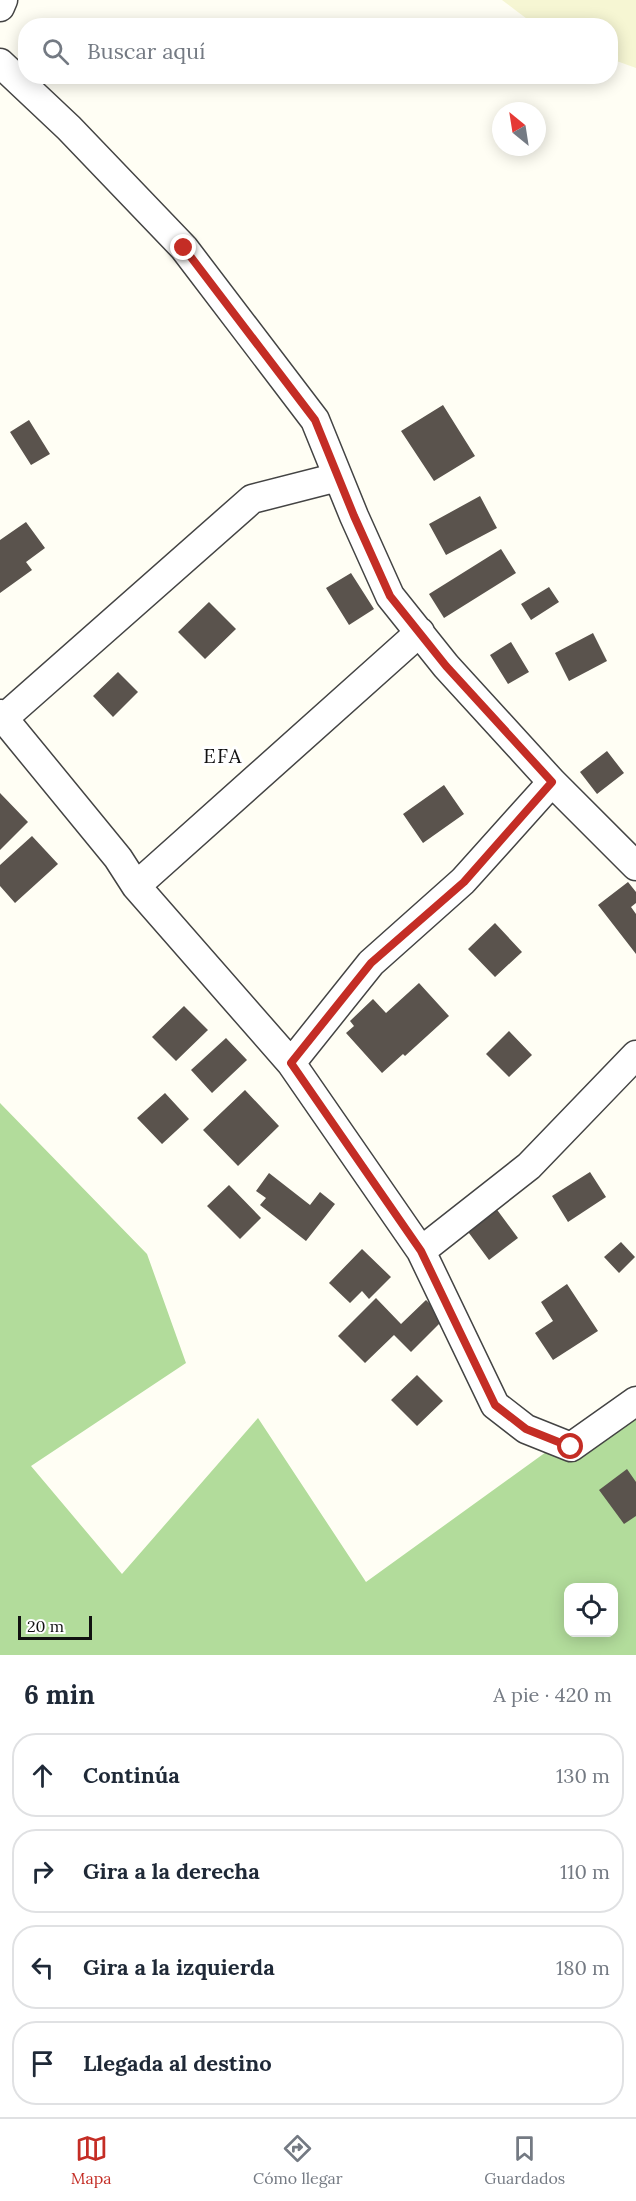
<!DOCTYPE html>
<html lang="es">
<head>
<meta charset="utf-8">
<style>
  body { margin:0; font-family:Lora,serif; background:#f2f2f3; color:#1f2937 }
  .controls { position:absolute; right:18px; bottom:18px; display:grid; overflow:hidden; border-radius:12px; box-shadow:0 3px 15px #0003 }
  .controls button { width:54px; height:54px; display:grid; place-items:center; padding:0; border:0; border-bottom:2px solid #e0e1e3; background:#fff; color:#1f2937; font:30px sans-serif }
  .compass { position:absolute; left:492px; top:102px; width:54px; height:54px; border-radius:50%; background:#fff; box-shadow:0 3px 15px #0003; rotate:330deg }
  .scale { position:absolute; left:18px; bottom:15px; width:74px; box-sizing:border-box; padding-left:6px; border:3px solid #111; border-top:0; font-size:16px; line-height:21px; white-space:nowrap; color:#111; -webkit-text-stroke:4px #fff; paint-order:stroke }
  .stop { position:absolute; width:18px; height:18px; margin:-14px; border:4px solid #c42d25; border-radius:50%; background:#fff }
  .stop.end { background:#c42d25; border-color:#fff; box-shadow:0 2px 6px #0008 }
  .list { margin:0; padding:0; list-style:none }
  h2 { display:flex; justify-content:space-between; align-items:center; height:78px; margin:0; padding:0 24px; font-size:26px }
  h2 small { font-size:20px; font-weight:400; color:#747a83 }
  .list li { display:grid; grid-template-columns:39px 1fr auto; gap:18px; align-items:center; box-sizing:border-box; height:84px; margin:0 12px 12px; padding:0 12px; border:2px solid #e0e1e3; border-radius:24px }
  .list b { display:block; font-size:22px; white-space:nowrap }
  .list em { font-size:20px; font-style:normal; color:#747a83 }
  .icon { flex:none; width:33px; height:33px; fill:none; stroke:currentColor; stroke-width:2; stroke-linecap:round; stroke-linejoin:round }
  .map { position:relative; flex:none; width:636px; height:1655px; overflow:hidden }
  .search { position:absolute; background:#fff; box-shadow:0 3px 15px #0003; left:18px; right:18px; top:18px; height:66px; display:flex; align-items:center; gap:15px; box-sizing:border-box; padding:0 21px; border-radius:24px; color:#747a83; font-size:22px }
  .sheet { height:462px; background:#fff }
  nav { display:flex; justify-content:space-around; align-items:center; box-sizing:border-box; height:84px; border-top:2px solid #e0e1e3; background:#fff; font-size:16px; color:#747a83 }
  nav a { display:grid; justify-items:center; gap:3px }
  nav .on { color:#c42d25 }
  .map>svg:first-child { display:block }
</style>
</head>
<body>
<div class="map">
<svg width="636" height="1655" viewBox="0 0 636 1655">
  <rect width="100%" height="100%" fill="#fffef4"/>
  <path fill="#f6f6d3" d="M502 0H636V68L611 59 610 26 535 25Z"/>
  <path fill="#b2dc9b" fill-rule="evenodd" d="M0 1103 147 1254 186 1363 31 1466 122 1574 258 1418 366 1582 636 1387V1655H0ZM568 1588H614V1632H568Z"/>
  <path fill="#5a534d" d="M443 405 475 456 434 481 401 431Z
    M29 420 50 454 31 465 10 432Z
    M480 496 497 528 446 555 429 524Z
    M26 522 45 548 26 562 32 570 0 593V540Z
    M501 549 516 573 444 618 429 594Z
    M351 573 374 609 349 625 326 588Z
    M549 587 559 602 531 620 521 604Z
    M209 602 236 629 205 659 178 632Z
    M593 633 607 661 569 681 555 653Z
    M511 642 529 672 508 684 490 655Z
    M118 672 138 692 113 717 93 696Z
    M607 751 624 773 597 794 580 772Z
    M444 785 464 814 423 843 403 814Z
    M0 793 28 822 0 850Z
    M32 836 58 864 15 903 0 886V865Z
    M628 882 636 892V903L631 907 636 914V954L598 905Z
    M495 923 522 952 495 977 468 949Z
    M419 983 449 1016 405 1056 403 1054 382 1073 346 1033 354 1026 350 1021 373 999 386 1013Z
    M184 1006 208 1030 176 1061 152 1037Z
    M509 1031 532 1055 509 1077 486 1054Z
    M226 1038 247 1060 212 1093 191 1070Z
    M245 1090 279 1126 238 1166 203 1130Z
    M165 1093 189 1119 162 1144 137 1118Z
    M590 1172 606 1197 568 1222 552 1196Z
    M269 1173 310 1205 320 1192 335 1204 306 1241 260 1205 266 1198 256 1191Z
    M229 1185 261 1218 240 1239 207 1206Z
    M495 1207 518 1238 489 1260 466 1229Z
    M621 1242 635 1257 619 1273 604 1257Z
    M362 1249 391 1277 369 1299 362 1291 350 1303 329 1283Z
    M567 1284 598 1331 553 1360 535 1333 553 1321 541 1302Z
    M376 1298 401 1324 426 1300 445 1318 411 1352 394 1335 365 1363 338 1336Z
    M417 1375 443 1401 417 1426 391 1400Z
    M627 1469 636 1482V1516L624 1524 599 1490Z"/>
  <g fill="none" stroke-linecap="round" stroke-linejoin="round">
    <defs>
      <path id="street" d="M0 7 3 0
        M0 63 69 128 184 248 315 420 354 516 390 596 446 666 552 782 636 866
        M0 714 118 858 136 886 291 1063 421 1251 495 1405 526 1429 571 1447 636 1401
        M4 718 252 499 338 477
        M136 886 420 632
        M291 1063 371 963 463 881 552 782
        M421 1251 529 1166 636 1055"/>
    </defs>
    <use href="#street" stroke="#444" stroke-width="31"/>
    <use href="#street" stroke="#fff" stroke-width="28"/>
  </g>
  <g fill="none" stroke-linecap="round" stroke-linejoin="round">
    <path stroke="#c42d25" stroke-width="8" d="M184 248 315 420 354 516 390 596 446 666 552 782 464 882 371 963 291 1063 421 1251 495 1405 526 1429 571 1447"/>
  </g>
  <g text-anchor="middle" dominant-baseline="central" stroke-width="6" stroke-linejoin="round" paint-order="stroke">
    <g font-size="20" letter-spacing="1.5" fill="#111" stroke="#fff">
      <text x="223" y="755">EFA</text>
    </g>
  </g>
</svg>
<div class="controls">
<button><svg class="icon" aria-label="locate" viewBox="0 0 24 24"><circle cx="12" cy="12" r="6"/><path d="M12 2v4M12 18v4M2 12h4M18 12h4"/></svg></button>
</div>
<svg class="compass" viewBox="-18 -18 36 36"><path d="M0-13l5 13h-10z" fill="#e53935"/><path d="M0 13l5-13h-10z" fill="#747a83"/></svg>
<div class="scale">20 m</div>
<div class="stop" style="left:571px;top:1447px"></div>
<div class="stop end" style="left:184px;top:248px"></div>
<div class="search"><svg class="icon" aria-label="search" viewBox="0 0 24 24"><circle cx="10" cy="10" r="6"/><path d="M15 15l6 6"/></svg>Buscar aquí</div>
</div>
<section class="sheet">
<h2>6 min<small>A pie · 420 m</small></h2>
<ul class="list">
<li><svg class="icon" aria-label="ahead" viewBox="0 0 24 24"><path d="M12 20V5M6 11l6-6 6 6"/></svg><div><b>Continúa</b></div><em>130 m</em></li>
<li><svg class="icon" aria-label="right" viewBox="0 0 24 24"><path d="M7 20v-9h11M14 6l5 5-5 5"/></svg><div><b>Gira a la derecha</b></div><em>110 m</em></li>
<li><svg class="icon" aria-label="left" viewBox="0 0 24 24"><path d="M17 20v-9H6M10 6l-5 5 5 5"/></svg><div><b>Gira a la izquierda</b></div><em>180 m</em></li>
<li><svg class="icon" aria-label="arrive" viewBox="0 0 24 24"><path d="M6 21V4h12l-3 4 3 4H6"/></svg><div><b>Llegada al destino</b></div></li>
</ul>
</section>
<nav>
<a class="on"><svg class="icon" aria-label="map" viewBox="0 0 24 24"><path d="M3 6l6-2 6 2 6-2v14l-6 2-6-2-6 2zM9 4v14M15 6v14"/></svg>Mapa</a>
<a><svg class="icon" aria-label="directions" viewBox="0 0 24 24"><path d="M12 3l9 9-9 9-9-9zM9 14v-3h6M13 9l2 2-2 2"/></svg>Cómo llegar</a>
<a><svg class="icon" aria-label="saved" viewBox="0 0 24 24"><path d="M7 4h10v16l-5-4-5 4z"/></svg>Guardados</a>
</nav>
</body>
</html>
